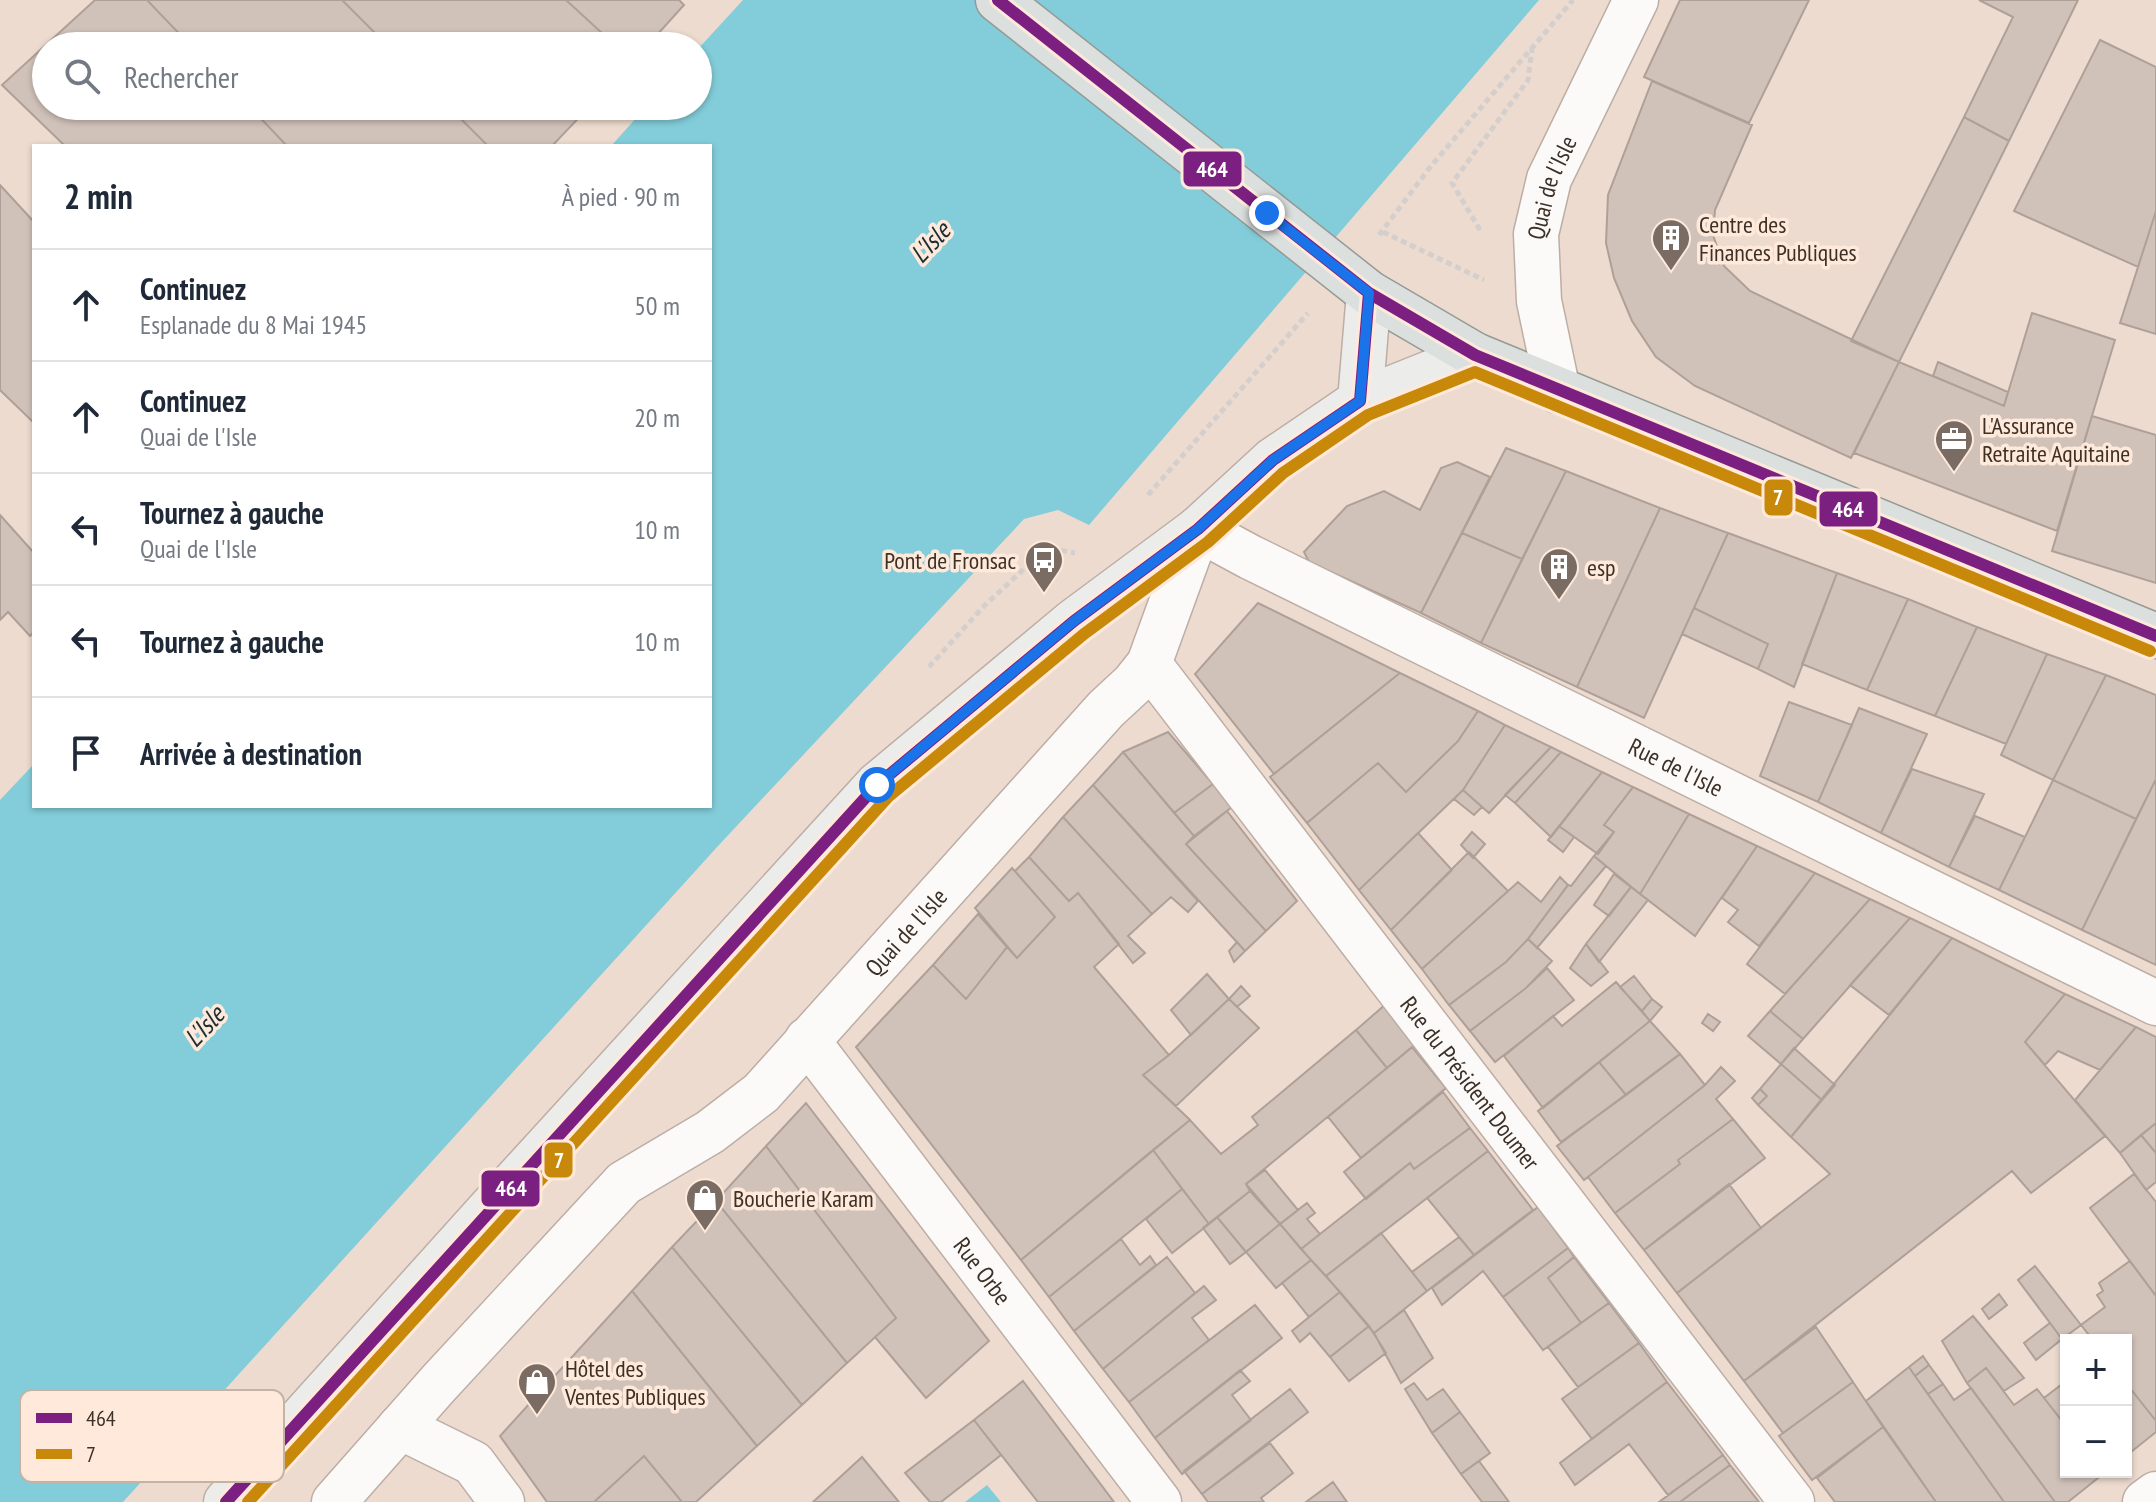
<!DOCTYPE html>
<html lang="fr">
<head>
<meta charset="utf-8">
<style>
  body { margin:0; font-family:"PT Sans Narrow",sans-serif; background:#f2f2f3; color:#1f2937 }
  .controls { position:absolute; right:24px; bottom:24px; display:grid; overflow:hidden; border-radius:0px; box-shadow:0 2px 6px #0004 }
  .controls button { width:72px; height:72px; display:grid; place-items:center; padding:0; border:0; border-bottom:2px solid #e0e1e3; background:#fff; color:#1f2937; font:40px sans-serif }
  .stop { position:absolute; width:24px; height:24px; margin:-18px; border:6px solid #1a73e8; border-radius:50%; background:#fff }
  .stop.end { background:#1a73e8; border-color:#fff; box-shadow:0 2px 8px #0008 }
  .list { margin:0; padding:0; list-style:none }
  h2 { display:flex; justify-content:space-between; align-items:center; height:104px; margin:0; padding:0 32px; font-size:34px }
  h2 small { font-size:26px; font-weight:400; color:#747a83 }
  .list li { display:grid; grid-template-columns:52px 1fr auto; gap:24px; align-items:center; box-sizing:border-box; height:112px; padding:0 32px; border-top:2px solid #e0e1e3 }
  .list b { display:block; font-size:30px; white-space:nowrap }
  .list p { margin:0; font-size:26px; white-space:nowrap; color:#747a83 }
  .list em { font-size:26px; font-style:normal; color:#747a83 }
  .icon { flex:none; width:44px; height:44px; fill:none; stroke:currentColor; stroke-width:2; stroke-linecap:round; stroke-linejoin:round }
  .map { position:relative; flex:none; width:2156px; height:1502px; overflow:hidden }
  .search { position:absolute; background:#fff; box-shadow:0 2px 6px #0004; left:32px; top:32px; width:680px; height:88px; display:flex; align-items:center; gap:20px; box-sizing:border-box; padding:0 28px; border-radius:44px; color:#747a83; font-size:30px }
  .panel { position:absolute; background:#fff; box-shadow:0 2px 6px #0004; left:32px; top:144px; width:680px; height:664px; border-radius:0px }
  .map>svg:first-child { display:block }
</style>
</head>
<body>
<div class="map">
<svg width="2156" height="1502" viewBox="0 0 2156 1502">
  <rect width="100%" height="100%" fill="#eddbcf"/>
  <path fill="#82cdd9" d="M743 0H1539L1089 525 1058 510 1024 519 718 846 123 1502H0V800L34 764V806H710V146H611L647 106H698V49Z
    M987 1485 1001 1502H965Z"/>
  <path fill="#d0c2b9" stroke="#aea098" stroke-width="2" d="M95 0H147L191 46H46V106H249L287 146H65L2 85Z
    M147 0H342L388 46H191Z
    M342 0H566L616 46H388Z
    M566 0H679L684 5 647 46H616Z
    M1680 0H1809L1749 123 1644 77Z
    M1979 0H2078L2009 141 1964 117 2013 17Z
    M2100 40 2156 67V211L2138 267 2014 211Z
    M1652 81 1752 125 1715 210 1713 235 1724 266 1750 291 1899 362 1851 458 1695 386 1656 357 1632 321 1614 278 1606 243 1608 195Z
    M249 106H448L488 146H287Z
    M448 106H590L552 146H488Z
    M1964 117 2009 141 1899 362 1851 341Z
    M0 185 34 222V423L0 390Z
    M2156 211V334L2120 323Z
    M2032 313 2115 340 2057 531 1854 453 1899 362 2004 406Z
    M1938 362 2008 392 2004 406 1933 376Z
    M2092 416 2156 435V583L2052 551Z
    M1506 448 1566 471 1522 559 1462 533Z
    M1457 462 1490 477 1421 613 1309 562 1304 552 1347 506 1384 491 1420 510 1441 468Z
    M1566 471 1660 508 1577 687 1481 643Z
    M1660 508 1728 533 1644 718 1577 687Z
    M0 515 34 553V632L30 636 8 612 0 620Z
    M1462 533 1522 559 1481 643 1421 613Z
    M1728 533 1837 573 1794 687 1758 669 1768 644 1694 608Z
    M1837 573 1908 599 1867 690 1802 664Z
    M1908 599 1977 627 1935 716 1867 690Z
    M1258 603 1400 673 1274 774 1195 674Z
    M1694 608 1768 644 1758 669 1682 634Z
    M1977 627 2047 654 2006 744 1935 716Z
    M2047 654 2106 675 2053 780 2001 755Z
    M1400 673 1478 711 1458 741 1406 792 1378 763 1307 823 1270 777Z
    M2106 675 2156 695V779L2136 819 2053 780Z
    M1789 702 1852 725 1818 802 1760 776Z
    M1859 708 1927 734 1881 833 1818 802Z
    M1478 711 1505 725 1463 790 1359 890 1307 823 1378 763 1406 792 1458 741Z
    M1505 725 1551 747 1489 813 1463 790Z
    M1168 732 1213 784 1174 813 1123 752Z
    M1551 747 1561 752 1515 803 1505 795Z
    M1123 752 1194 836 1186 844 1266 931 1245 951 1093 785Z
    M1561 752 1602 772 1551 837 1515 803Z
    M1912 769 1984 794 1949 867 1881 833Z
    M1602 772 1633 787 1604 825 1614 832 1598 854 1559 826Z
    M2156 779V965L2082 930Z
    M2053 780 2136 819 2082 930 1999 890Z
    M1213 784 1232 807 1194 836 1174 813Z
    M1093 785 1198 901 1188 912 1171 897 1152 914 1063 817Z
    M1633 787 1689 814 1640 894 1594 856 1614 832 1604 825Z
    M1463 790 1482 807 1474 815 1454 799Z
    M1227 811 1297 901 1266 931 1186 844Z
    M1689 814 1757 846 1695 936 1640 894Z
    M1975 816 2025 837 1999 890 1949 867Z
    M1063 817 1152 914 1128 936 1145 953 1133 963 1078 893 1069 901 1029 857Z
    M1559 826 1574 837 1563 852 1548 840Z
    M1472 832 1485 844 1473 858 1461 845Z
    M1418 833 1452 870 1391 930 1359 890Z
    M1757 846 1815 873 1759 946 1728 922 1738 910 1722 898Z
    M1469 852 1508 891 1422 969 1391 930Z
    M1594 856 1606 866 1537 948 1528 939 1568 885 1571 886Z
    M1029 857 1069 901 1078 893 1119 944 1094 967 1169 1055 1143 1075 1190 1120 1021 1260 856 1047 933 965 966 999 1007 947 1017 958 1055 917 1015 871Z
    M1012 868 1055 917 1017 958 975 908Z
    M1815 873 1870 899 1785 994 1747 964Z
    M1614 874 1631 887 1609 916 1594 905Z
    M1560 877 1568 885 1528 939 1506 962 1449 1005 1422 969 1518 882 1541 902Z
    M1631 887 1648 900 1599 962 1586 944Z
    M1870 899 1910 918 1803 1039 1770 1011Z
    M978 914 1007 947 966 999 933 965Z
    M1910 918 1952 938 1889 1015 1850 985Z
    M1952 938 2065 994 2025 1042 2105 1136 2031 1193 2012 1171 1744 1381 1677 1293 1830 1174 1791 1137Z
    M1528 939 1552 961 1526 988 1470 1031 1449 1005 1506 962Z
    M1237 942 1245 951 1234 962 1229 951Z
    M1586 944 1608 972 1591 986 1570 968Z
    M1547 968 1574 1000 1495 1062 1470 1031 1526 988Z
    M1207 974 1229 999 1191 1035 1171 1010Z
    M1634 976 1652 999 1642 1011 1620 987Z
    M1616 982 1650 1021 1543 1108 1504 1056 1553 1016 1562 1026Z
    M1241 986 1250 996 1237 1007 1229 999Z
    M2065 994 2136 1027 2100 1070 2058 1051 2045 1065 2025 1042Z
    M1229 999 1259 1028 1176 1106 1143 1075 1169 1055Z
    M1652 999 1662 1007 1650 1021 1642 1011Z
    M1386 1004 1417 1043 1387 1068 1356 1030Z
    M1770 1011 1803 1039 1781 1064 1748 1036Z
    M1708 1014 1720 1022 1713 1031 1702 1023Z
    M1650 1021 1680 1054 1626 1095 1599 1062Z
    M2136 1027 2156 1037V1123L2120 1153 2075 1100Z
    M1356 1030 1387 1068 1246 1184 1250 1191 1209 1224 1153 1150 1190 1120 1221 1154 1258 1125 1252 1117Z
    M1412 1047 1446 1088 1361 1158 1328 1117Z
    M1794 1048 1835 1085 1822 1100 1781 1064Z
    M1680 1054 1705 1085 1584 1180 1557 1146Z
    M1599 1062 1626 1095 1561 1142 1538 1111Z
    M1781 1064 1822 1100 1791 1137 1758 1105 1767 1096 1760 1089Z
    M1721 1067 1735 1081 1716 1099 1733 1119 1678 1160 1680 1164 1615 1213 1588 1177 1705 1085Z
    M1760 1089 1767 1096 1758 1105 1752 1098Z
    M1443 1092 1470 1128 1414 1169 1410 1163 1366 1199 1344 1172Z
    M806 1103 989 1341 926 1398 875 1337 896 1318 766 1146Z
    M1733 1119 1765 1158 1644 1250 1615 1213 1680 1164 1678 1160Z
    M2156 1123V1153L2141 1135Z
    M1470 1128 1488 1151 1326 1276 1301 1249 1410 1163 1414 1169Z
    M2141 1135 2156 1153V1182L2146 1190 2120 1153Z
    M766 1146 896 1318 847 1363 716 1201Z
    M1153 1150 1182 1189 1049 1297 1021 1260Z
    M1488 1151 1533 1210 1474 1255 1427 1198Z
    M1265 1170 1298 1210 1280 1224 1246 1184Z
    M2134 1174 2156 1202V1296L2090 1208Z
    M1729 1184 1761 1228 1677 1293 1644 1250Z
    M1182 1189 1209 1224 1172 1253 1146 1219Z
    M1250 1191 1280 1224 1246 1252 1217 1217Z
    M716 1201 847 1363 802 1405 672 1247Z
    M1307 1203 1315 1213 1307 1219 1320 1234 1301 1249 1280 1224Z
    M1538 1207 1568 1248 1503 1297 1483 1271 1442 1305 1432 1288Z
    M1217 1217 1246 1252 1230 1264 1203 1228Z
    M1280 1224 1311 1260 1276 1288 1246 1252Z
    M1381 1233 1427 1291 1374 1333 1326 1276Z
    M1459 1237 1474 1255 1427 1291 1412 1272Z
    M1121 1239 1140 1265 1150 1256 1156 1265 1074 1331 1049 1297Z
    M672 1247 802 1405 757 1446 632 1291Z
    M1568 1248 1574 1257 1548 1278 1581 1323 1543 1350 1503 1297Z
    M1167 1257 1195 1293 1103 1369 1074 1331Z
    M1574 1257 1609 1303 1581 1323 1548 1278Z
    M1311 1260 1340 1292 1309 1317 1282 1283Z
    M2130 1261 2156 1296V1421L2126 1383V1340H2093L2081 1325 2105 1307 2097 1295 2103 1291 2099 1283Z
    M2035 1266 2081 1325 2062 1339 2018 1280Z
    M1204 1286 1216 1300 1192 1318 1209 1340 1129 1402 1103 1369Z
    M632 1291 757 1446 696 1502H682L644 1456 594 1502H547L500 1436Z
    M1340 1292 1369 1326 1330 1357 1310 1333 1300 1342 1292 1331Z
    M1999 1294 2007 1305 1989 1319 1982 1309Z
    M1609 1303 1639 1343 1578 1387 1548 1347Z
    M1255 1305 1282 1338 1155 1438 1129 1402Z
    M1404 1310 1433 1358 1401 1383 1374 1333Z
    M1973 1316 2024 1378 2004 1391 1986 1368 1967 1383 1942 1341Z
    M2050 1323 2062 1339 2036 1360 2024 1343Z
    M1369 1326 1386 1353 1349 1381 1330 1357Z
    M1816 1327 1853 1382 1783 1433 1744 1381Z
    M1639 1343 1667 1382 1592 1439 1562 1399Z
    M1923 1356 1929 1365 1915 1376 1909 1367Z
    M1929 1365 1943 1384 1928 1394 1915 1376Z
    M1909 1367 1915 1376 2004 1502H1936L1866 1401Z
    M1986 1368 2014 1405 2037 1389 2066 1426V1472L2103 1474 2068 1502H2055L1967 1383Z
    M1240 1370 1250 1381 1232 1395 1251 1420 1182 1474 1155 1438Z
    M1023 1381 1114 1502H1038L974 1420Z
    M2066 1381V1426L2044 1398Z
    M1667 1382 1723 1455 1668 1495 1629 1444 1575 1485 1560 1463Z
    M1853 1382 1883 1427 1812 1480 1779 1436Z
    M1414 1383 1427 1400 1443 1389 1460 1412 1432 1433 1405 1389Z
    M2126 1383 2156 1421V1432L2126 1456Z
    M1943 1384 1954 1400 1971 1388 2055 1502H2004L1928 1394Z
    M1290 1389 1308 1412 1202 1494 1184 1471Z
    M1460 1412 1490 1453 1461 1474 1432 1433Z
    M974 1420 1001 1455 941 1502H930L905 1473Z
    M1883 1427 1936 1502H1835L1817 1478Z
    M1270 1443 1293 1473 1261 1498 1264 1502H1208L1202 1494Z
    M1723 1455 1730 1465 1680 1502H1659Z
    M644 1456 682 1502H594Z
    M862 1457 899 1502H813Z
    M1479 1461 1509 1502H1482L1461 1474Z
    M1730 1465 1759 1502H1680Z
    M1333 1482 1347 1502H1306Z"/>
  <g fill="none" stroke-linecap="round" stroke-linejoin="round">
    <defs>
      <g id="minor">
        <path id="s1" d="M1558 391 1539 301 1536 234 1549 179 1636 0"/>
        <path id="s2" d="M1198 529 1250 557 2156 1003"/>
        <path id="s3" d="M1149 664 1792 1502"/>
        <path id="s4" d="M807 1040 1159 1502"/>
        <path d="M400 1427 473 1463 502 1502"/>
        <path d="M2145 1502 2156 1494"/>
      </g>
      <g id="tertiary">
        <path id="s5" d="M334 1502 439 1383 624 1183 710 1132 761 1093 1106 709 1133 684 1149 664 1198 529"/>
      </g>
      <path id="secondary" d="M1360 401 1369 293
        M226 1502 488 1211 877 785 1074 621 1198 529 1273 460 1360 401 1475 355"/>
      <path id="primary" d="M998 0 1369 293 1475 355 2156 636"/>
    </defs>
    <use href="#minor" stroke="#bcaea5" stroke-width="47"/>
    <use href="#tertiary" stroke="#bcaea5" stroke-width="47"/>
    <use href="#secondary" stroke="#bcaea5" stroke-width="47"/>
    <use href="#primary" stroke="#959a95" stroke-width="47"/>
    <path stroke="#d4cfcc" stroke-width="5" stroke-dasharray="6 4" stroke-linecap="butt" d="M1480 230 1452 183 1528 80 1532 49
      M1383 232 1484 280
      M1379 235 1431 166 1573 0
      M1148 495 1308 313
      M929 667 983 607 1039 555 1059 550 1075 553"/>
    <use href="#minor" stroke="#fcfaf8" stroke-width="44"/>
    <use href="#tertiary" stroke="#fcfaf8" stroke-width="44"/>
    <use href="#secondary" stroke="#ecedeb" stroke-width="44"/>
    <use href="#primary" stroke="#dbe0df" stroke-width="44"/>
    <defs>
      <path id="bus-1" d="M998 0 1369 293 1475 355 2156 636
        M226 1502 877 785 1074 621 1198 529 1273 460 1360 401 1369 293"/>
      <path id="bus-2" d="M248 1502 888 797 1084 634 1208 542 1283 473 1368 415 1475 372 2150 651"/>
    </defs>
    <use href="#bus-1" stroke="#fee9db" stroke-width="18"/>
    <use href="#bus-2" stroke="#fee9db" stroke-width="18"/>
    <use href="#bus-1" stroke="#7b2080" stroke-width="12"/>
    <use href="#bus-2" stroke="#c8880a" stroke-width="12"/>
  </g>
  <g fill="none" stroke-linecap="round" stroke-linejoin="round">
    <path stroke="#1a73e8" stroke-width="10" d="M877 785 1074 621 1198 529 1273 460 1360 401 1369 293 1267 213"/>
  </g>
  <defs>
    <symbol id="building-pin" viewBox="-11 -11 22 30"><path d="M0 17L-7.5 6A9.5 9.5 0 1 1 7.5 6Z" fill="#7a6c62" stroke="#fee9db"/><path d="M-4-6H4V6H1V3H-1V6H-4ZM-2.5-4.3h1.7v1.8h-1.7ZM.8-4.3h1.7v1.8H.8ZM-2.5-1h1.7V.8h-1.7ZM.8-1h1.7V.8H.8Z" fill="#fff"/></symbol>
    <symbol id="office-pin" viewBox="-11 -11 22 30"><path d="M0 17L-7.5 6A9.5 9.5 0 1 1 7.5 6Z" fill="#7a6c62" stroke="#fee9db"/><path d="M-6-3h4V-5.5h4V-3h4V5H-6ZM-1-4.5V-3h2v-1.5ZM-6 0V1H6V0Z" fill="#fff"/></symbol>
    <symbol id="bus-pin" viewBox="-11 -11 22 30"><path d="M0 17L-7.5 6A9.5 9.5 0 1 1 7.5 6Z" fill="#7a6c62" stroke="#fee9db"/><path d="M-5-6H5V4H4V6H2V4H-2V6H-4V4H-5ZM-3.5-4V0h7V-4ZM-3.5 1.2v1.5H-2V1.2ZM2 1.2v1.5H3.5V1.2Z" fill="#fff"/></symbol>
    <symbol id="shop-pin" viewBox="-11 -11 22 30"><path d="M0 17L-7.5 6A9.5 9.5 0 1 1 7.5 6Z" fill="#7a6c62" stroke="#fee9db"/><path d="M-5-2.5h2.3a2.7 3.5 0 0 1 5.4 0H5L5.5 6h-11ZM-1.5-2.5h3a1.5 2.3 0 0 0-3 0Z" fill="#fff"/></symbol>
  </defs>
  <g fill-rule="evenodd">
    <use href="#building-pin" x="1649" y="216" width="44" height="60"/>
    <use href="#office-pin" x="1932" y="417" width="44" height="60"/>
    <use href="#bus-pin" x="1022" y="538" width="44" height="60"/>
    <use href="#building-pin" x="1537" y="545" width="44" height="60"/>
    <use href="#shop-pin" x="683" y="1176" width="44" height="60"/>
    <use href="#shop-pin" x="515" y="1360" width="44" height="60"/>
  </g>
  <g text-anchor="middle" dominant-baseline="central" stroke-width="7" stroke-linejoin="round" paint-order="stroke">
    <g font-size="24" fill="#3c3027" stroke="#fee9db">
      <text stroke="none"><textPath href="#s1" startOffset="208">Quai de l'Isle</textPath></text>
      <text stroke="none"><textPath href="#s2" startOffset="534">Rue de l'Isle</textPath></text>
      <text stroke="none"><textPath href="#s5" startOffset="812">Quai de l'Isle</textPath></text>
      <text stroke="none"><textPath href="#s3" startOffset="528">Rue du Président Doumer</textPath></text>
      <text stroke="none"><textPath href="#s4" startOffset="290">Rue Orbe</textPath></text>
    </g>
    <g font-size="24" fill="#3c3027" stroke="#fee9db" text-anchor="start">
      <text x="1699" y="224">Centre des<tspan x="1699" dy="28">Finances Publiques</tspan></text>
      <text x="1982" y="425">L'Assurance<tspan x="1982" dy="28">Retraite Aquitaine</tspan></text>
      <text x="1016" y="560" text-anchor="end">Pont de Fronsac</text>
      <text x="1587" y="567">esp</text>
      <text x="733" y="1198">Boucherie Karam</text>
      <text x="565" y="1368">Hôtel des<tspan x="565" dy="28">Ventes Publiques</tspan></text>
    </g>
    <g font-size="26" font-style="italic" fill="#192d32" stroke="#fee9db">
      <text transform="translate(930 242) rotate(-47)">L'Isle</text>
      <text transform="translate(204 1026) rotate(-47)">L'Isle</text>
    </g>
  </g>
  <rect x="20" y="1390" width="264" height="92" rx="12" fill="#fee9db" stroke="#c4b2a5" stroke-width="2"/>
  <rect x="36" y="1413" width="36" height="10" fill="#7b2080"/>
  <rect x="36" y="1449" width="36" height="10" fill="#c8880a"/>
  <g font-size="22" fill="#3c3027">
    <text x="86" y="1426">464</text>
    <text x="86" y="1462">7</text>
  </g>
  <g stroke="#fee9db" stroke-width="3">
    <rect x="1182" y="150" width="61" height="38" rx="8" fill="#7b2080"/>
    <rect x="1763" y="478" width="31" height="39" rx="8" fill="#c8880a"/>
    <rect x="1818" y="490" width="61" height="38" rx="8" fill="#7b2080"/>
    <rect x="543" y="1141" width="31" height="38" rx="8" fill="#c8880a"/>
    <rect x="480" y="1169" width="61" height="39" rx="8" fill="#7b2080"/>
  </g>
  <g font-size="22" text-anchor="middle" font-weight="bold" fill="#fff">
    <text x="1212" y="177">464</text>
    <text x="1778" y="505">7</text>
    <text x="1848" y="517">464</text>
    <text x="559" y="1168">7</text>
    <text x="511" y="1196">464</text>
  </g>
</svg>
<div class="controls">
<button>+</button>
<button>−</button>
</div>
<div class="stop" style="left:877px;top:785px"></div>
<div class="stop end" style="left:1267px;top:213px"></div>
<div class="search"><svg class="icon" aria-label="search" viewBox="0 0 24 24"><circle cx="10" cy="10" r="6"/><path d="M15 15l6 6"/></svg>Rechercher</div>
<section class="panel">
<h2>2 min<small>À pied · 90 m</small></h2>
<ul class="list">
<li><svg class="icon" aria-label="ahead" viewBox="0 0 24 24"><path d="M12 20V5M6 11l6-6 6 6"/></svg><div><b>Continuez</b><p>Esplanade du 8 Mai 1945</p></div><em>50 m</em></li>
<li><svg class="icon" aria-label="ahead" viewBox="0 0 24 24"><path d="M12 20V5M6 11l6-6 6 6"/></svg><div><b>Continuez</b><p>Quai de l'Isle</p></div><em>20 m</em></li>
<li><svg class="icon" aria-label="left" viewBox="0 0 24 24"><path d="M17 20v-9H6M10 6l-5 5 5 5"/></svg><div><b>Tournez à gauche</b><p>Quai de l'Isle</p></div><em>10 m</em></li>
<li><svg class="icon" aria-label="left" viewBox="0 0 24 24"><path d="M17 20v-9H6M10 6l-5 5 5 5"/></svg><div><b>Tournez à gauche</b></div><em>10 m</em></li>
<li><svg class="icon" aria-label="arrive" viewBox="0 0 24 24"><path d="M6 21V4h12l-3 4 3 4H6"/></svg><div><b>Arrivée à destination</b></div></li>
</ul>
</section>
</div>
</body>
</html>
